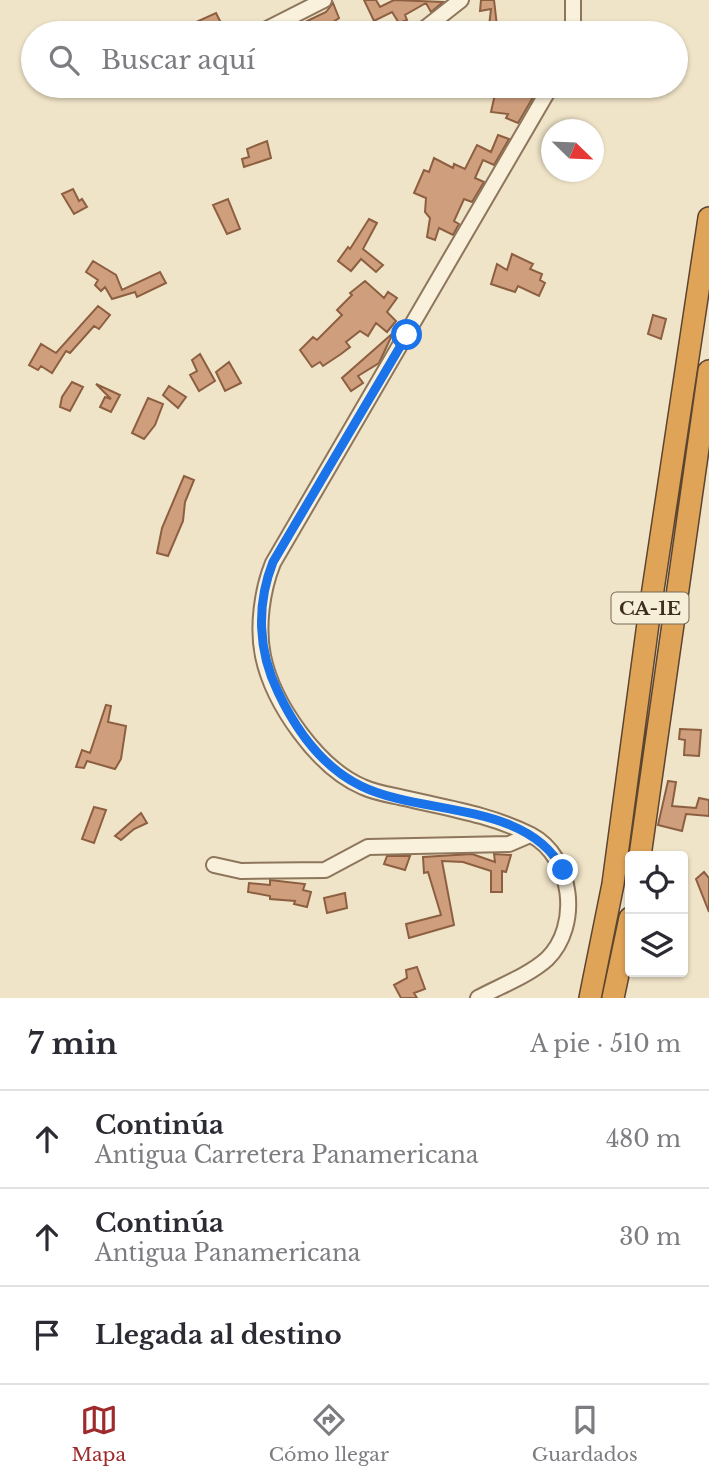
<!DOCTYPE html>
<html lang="es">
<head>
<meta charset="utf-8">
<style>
  body { margin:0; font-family:"Libre Baskerville",serif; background:#f2f2f3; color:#2b2b33 }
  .controls { position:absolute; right:21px; bottom:21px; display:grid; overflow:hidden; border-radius:7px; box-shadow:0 2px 5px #0004 }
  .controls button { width:63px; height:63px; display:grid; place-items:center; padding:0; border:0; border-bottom:2px solid #e1e1e2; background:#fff; color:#2b2b33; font:35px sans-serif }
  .compass { position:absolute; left:541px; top:119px; width:63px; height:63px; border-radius:50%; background:#fff; box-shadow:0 2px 5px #0004; rotate:113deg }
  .stop { position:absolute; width:21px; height:21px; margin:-16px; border:5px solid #1a73e8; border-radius:50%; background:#fff }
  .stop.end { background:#1a73e8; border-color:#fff; box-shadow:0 2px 7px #0008 }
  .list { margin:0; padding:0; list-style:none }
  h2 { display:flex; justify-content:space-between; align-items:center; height:91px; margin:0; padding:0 28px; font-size:30px }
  h2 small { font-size:23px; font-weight:400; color:#7c7c81 }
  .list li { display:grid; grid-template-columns:46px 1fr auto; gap:21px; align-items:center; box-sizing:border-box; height:98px; padding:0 28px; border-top:2px solid #e1e1e2 }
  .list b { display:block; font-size:26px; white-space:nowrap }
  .list p { margin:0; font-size:23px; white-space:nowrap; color:#7c7c81 }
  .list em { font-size:23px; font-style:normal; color:#7c7c81 }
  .icon { flex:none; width:38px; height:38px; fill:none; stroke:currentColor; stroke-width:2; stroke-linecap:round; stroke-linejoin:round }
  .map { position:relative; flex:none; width:709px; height:998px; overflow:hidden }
  .search { position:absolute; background:#fff; box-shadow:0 2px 5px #0004; left:21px; right:21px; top:21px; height:77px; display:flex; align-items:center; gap:18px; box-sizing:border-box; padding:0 24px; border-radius:38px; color:#7c7c81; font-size:26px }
  .sheet { height:385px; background:#fff }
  nav { display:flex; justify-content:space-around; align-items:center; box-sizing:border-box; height:98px; border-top:2px solid #e1e1e2; background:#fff; font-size:19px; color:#7c7c81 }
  nav a { display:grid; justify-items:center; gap:4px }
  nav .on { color:#9e2a2b }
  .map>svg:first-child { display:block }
</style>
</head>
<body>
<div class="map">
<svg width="709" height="998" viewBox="0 0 709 998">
  <rect width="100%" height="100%" fill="#f0e4c8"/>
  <path fill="#cf9f7d" stroke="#8d5f41" stroke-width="2" d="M364 0H376L380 7 394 0 443 2 431 12 426 3 405 15 407 20 399 23 392 12 374 21Z
    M481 0H494L497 26H489L491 9 480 11Z
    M333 3 339 18 330 24 334 33H312L307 21 326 12Z
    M216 13 226 33H187L185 27Z
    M501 86H525L524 90 535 94 518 123 506 118 508 114 491 112 495 94 498 95Z
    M498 135 509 139 494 165 483 160 475 178 484 182 472 202 464 199 454 221 459 224 453 235 439 228 435 240 427 237 430 218 425 212 426 198 414 193 424 170 429 172 434 158 453 168 454 164 465 169 477 145 491 152Z
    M267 141 271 158 244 167 242 159 249 157 247 149Z
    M73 189 79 201 82 199 87 207 74 214 62 194Z
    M228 199 240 229 227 234 213 205Z
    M369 219 377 223 363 249 383 265 376 272 361 259 351 271 338 261 348 247 350 249Z
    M512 254 533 264 530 269 542 274 540 280 545 283 539 296 518 286 515 292 491 284 497 264 507 270Z
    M93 261 116 275 122 290 160 272 166 283 137 297 135 292 112 299 105 287 101 291 95 285 98 280 86 272Z
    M365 281 384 298 388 292 397 298 387 312 396 321 387 332 376 323 368 336 360 331 346 342 350 347 341 354 323 366 320 362 312 367 300 350 313 337 317 340 342 315 337 310 352 295 350 293Z
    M98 306 110 315 99 329 94 326 70 353 66 351 52 373 41 366 38 370 29 365 41 344 56 353Z
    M653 315 666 319 661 339 648 334Z
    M393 333 379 363 358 376 363 383 351 391 342 378Z
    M200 354 215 381 199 391 190 375 197 371 192 360Z
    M229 362 241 383 225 391 216 372Z
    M72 382 83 387 70 411 60 407 62 397Z
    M96 384 120 395 111 412 100 407 105 397 111 399Z
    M169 386 186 397 178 408 163 395Z
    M148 398 163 404 155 425 144 439 132 433Z
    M184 476 194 480 185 502 183 521 168 556 157 553 162 528Z
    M106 705 111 706 108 722 126 726 121 759 115 769 87 761 84 768 76 767 82 750 90 753Z
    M680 729 701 730 699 756 684 755 685 740 679 739Z
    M668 781 676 782 672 806 696 808 699 798 709 800V816L686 814 682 831 658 825Z
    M94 807 106 810 94 843 82 839Z
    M141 813 147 823 134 829 121 840 115 836Z
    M472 854 495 862 494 854 511 855 506 872 502 871V892H491V871L463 862 442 861 454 925 409 938 406 924 441 915 428 872 424 873 423 857Z
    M387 856H410L405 870 384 864Z
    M704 872 709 878V912L696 879Z
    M270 880 305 884 303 890 311 892 307 907 294 904 295 901 270 899V896L248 892 249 883 270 885Z
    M345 893 347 908 327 913 324 898Z
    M417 967 425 989 414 993 417 998H401L394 985 407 978 406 970Z"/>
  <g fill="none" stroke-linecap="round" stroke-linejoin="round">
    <defs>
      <path id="minor" d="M259 33 324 0
        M419 33 461 0
        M573 33V0
        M303 86H304
        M214 865 241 871 325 870 368 847 509 844 530 835
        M478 998C500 986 528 976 547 959 581 926 573 857 531 835 492 815 447 808 404 798 391 795 376 793 363 787 318 768 273 704 263 656 257 627 262 590 273 563L551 86"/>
      <path id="highway" d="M640 856 709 371
        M590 998 613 884 649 616 709 218
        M613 998 630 918"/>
    </defs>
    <use href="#minor" stroke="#8d765c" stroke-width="18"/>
    <use href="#highway" stroke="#5b4430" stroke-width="24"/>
    <use href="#minor" stroke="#faf1dc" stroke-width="14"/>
    <use href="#highway" stroke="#e0a458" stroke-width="21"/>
  </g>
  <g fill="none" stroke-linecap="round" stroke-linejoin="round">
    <path stroke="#1a73e8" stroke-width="9" d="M407 335 273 562C256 605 258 651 278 692 296 730 322 767 361 786 422 816 527 801 563 870"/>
  </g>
  <g text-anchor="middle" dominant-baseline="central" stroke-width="7" stroke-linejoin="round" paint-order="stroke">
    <rect fill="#f7eed8" stroke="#756857" stroke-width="2" x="611.5" y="592.5" width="77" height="31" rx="5"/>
    <g font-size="19" font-weight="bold" fill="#3d2e20">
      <text x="650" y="608">CA-1E</text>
    </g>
  </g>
</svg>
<div class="controls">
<button><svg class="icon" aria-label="locate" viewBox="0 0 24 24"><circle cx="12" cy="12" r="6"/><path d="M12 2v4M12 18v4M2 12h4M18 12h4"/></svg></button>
<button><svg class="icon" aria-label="layers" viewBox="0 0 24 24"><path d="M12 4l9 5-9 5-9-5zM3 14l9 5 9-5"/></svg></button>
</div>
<svg class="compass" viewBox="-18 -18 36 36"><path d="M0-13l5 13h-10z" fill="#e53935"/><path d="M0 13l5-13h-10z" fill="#7c7c81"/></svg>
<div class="stop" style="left:407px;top:335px"></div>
<div class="stop end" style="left:563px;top:870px"></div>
<div class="search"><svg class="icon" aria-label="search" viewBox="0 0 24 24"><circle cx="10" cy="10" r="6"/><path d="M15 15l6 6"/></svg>Buscar aquí</div>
</div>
<section class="sheet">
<h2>7 min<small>A pie · 510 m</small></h2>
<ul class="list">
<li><svg class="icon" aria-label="ahead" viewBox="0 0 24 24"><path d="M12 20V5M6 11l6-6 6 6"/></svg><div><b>Continúa</b><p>Antigua Carretera Panamericana</p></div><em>480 m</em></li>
<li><svg class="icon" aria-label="ahead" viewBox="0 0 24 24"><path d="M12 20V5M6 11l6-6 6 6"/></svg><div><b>Continúa</b><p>Antigua Panamericana</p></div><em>30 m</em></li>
<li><svg class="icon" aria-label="arrive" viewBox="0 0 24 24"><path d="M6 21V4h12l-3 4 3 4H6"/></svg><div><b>Llegada al destino</b></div></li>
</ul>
</section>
<nav>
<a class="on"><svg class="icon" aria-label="map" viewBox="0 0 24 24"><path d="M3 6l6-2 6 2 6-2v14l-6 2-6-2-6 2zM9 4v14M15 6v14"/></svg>Mapa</a>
<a><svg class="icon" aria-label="directions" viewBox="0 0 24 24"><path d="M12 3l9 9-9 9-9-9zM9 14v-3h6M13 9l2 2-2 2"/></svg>Cómo llegar</a>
<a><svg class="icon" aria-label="saved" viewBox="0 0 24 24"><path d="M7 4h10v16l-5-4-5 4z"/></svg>Guardados</a>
</nav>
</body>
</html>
